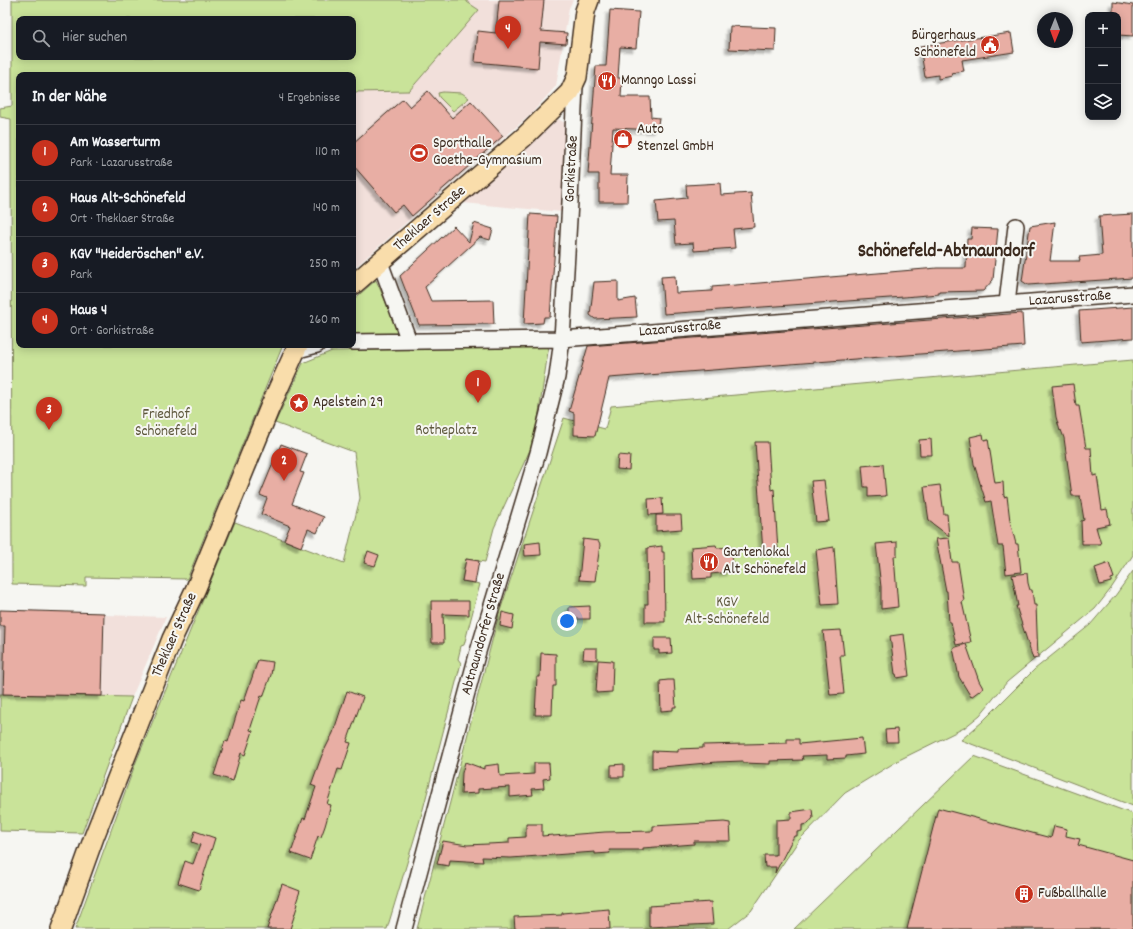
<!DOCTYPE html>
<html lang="de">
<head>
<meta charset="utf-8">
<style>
  body { margin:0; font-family:Dekko,sans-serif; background:#242831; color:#f1f3f6 }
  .controls { position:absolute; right:12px; top:12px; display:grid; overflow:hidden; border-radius:8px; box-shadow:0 2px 10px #0003 }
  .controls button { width:36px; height:36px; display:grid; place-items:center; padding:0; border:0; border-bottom:1px solid #363941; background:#171b24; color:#f1f3f6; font:20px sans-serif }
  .compass { position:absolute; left:1037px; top:12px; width:36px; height:36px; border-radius:50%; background:#171b24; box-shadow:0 2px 10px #0003; rotate:181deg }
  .you { position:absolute; left:567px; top:621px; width:14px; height:14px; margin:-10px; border:3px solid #fff; border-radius:50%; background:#1a73e8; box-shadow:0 0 0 6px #1a73e833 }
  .badge { display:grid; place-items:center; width:26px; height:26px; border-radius:50%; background:#c8321e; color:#fff; font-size:13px; font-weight:700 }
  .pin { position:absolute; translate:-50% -33px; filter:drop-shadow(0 1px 2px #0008) }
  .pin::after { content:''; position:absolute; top:21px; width:14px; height:12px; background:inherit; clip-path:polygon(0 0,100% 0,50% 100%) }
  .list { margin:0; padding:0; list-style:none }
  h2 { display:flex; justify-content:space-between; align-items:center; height:52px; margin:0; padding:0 16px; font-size:17px }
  h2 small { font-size:13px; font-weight:400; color:#9ea1a6 }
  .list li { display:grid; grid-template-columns:26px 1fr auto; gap:12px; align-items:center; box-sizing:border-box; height:56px; padding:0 16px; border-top:1px solid #363941 }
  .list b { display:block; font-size:15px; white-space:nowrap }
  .list p { margin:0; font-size:13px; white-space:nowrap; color:#9ea1a6 }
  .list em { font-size:13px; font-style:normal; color:#9ea1a6 }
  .icon { flex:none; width:22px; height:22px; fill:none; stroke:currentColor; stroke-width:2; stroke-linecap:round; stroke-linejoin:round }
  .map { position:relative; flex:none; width:1133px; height:929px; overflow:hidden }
  .search { position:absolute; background:#171b24; box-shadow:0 2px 10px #0003; left:16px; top:16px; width:340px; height:44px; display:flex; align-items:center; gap:10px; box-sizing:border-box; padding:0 14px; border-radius:8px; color:#9ea1a6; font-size:15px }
  .panel { position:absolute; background:#171b24; box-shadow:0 2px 10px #0003; left:16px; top:72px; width:340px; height:276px; border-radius:8px }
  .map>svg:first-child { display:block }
</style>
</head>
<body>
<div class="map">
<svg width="1133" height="929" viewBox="0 0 1133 929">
  <defs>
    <filter id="shadow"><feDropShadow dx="-3.5" dy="3.5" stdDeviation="1" flood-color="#0004"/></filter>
  </defs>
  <rect width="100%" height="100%" fill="#f6f6f2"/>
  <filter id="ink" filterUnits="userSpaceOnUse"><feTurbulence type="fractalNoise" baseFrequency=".025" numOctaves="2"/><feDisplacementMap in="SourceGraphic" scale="8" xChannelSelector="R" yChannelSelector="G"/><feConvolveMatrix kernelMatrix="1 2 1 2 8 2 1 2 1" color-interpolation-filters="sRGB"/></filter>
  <g filter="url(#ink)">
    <path fill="#f2e0db" d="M467 0H573L569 8 556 86 530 115 353 269V92L409 91 479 10 467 2Z
      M558 119 565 123 562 212 463 203Z
      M0 610 104 613 105 615 166 617 132 697 0 694Z"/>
    <path fill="#c9e399" stroke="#82865c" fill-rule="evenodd" d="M12 0H467V2L479 10 409 91 353 92V75H19V345H283L187 579 86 577V586L12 584 11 119 0 117V108L12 106ZM19 19H353V57H19Z
      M443 92 462 93 469 98 453 111 439 97 438 93Z
      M376 280 400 334 353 335V300Z
      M549 345 535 439 494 528 485 562 466 559 462 581 480 584 464 645 461 646 458 659 461 663 422 813 387 929H75L136 762 235 522 344 563 360 498 354 452 275 423 303 363 332 351Z
      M1133 360V555L1110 590 1095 609 1007 682 980 715 964 728 899 760 845 793 799 840 751 911 728 929H417L499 614 564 418 605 429 611 406Z
      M1133 571V806L961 740 982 722 1035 669 1090 625 1115 596Z
      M0 694 132 697 82 833 0 831Z
      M974 756 1133 814V929H794Z"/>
    <path fill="#e8aea4" stroke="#3b2a1e" filter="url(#shadow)" d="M499 0H544L541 31 567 33 566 44 540 42 538 68 475 62 478 31 496 33Z
      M1113 2 1133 5V36L1118 35V15H1113Z
      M610 10 639 12 636 48 620 47 618 78H622L621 97H650L651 117 659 118 657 130 613 128 610 175H628L627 202H599V174H588L596 66H606Z
      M730 26 776 28 775 51 729 49Z
      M1011 33 1014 52 962 60 964 71 951 73 952 76 938 79V75L925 77 920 46Z
      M428 91 452 118 471 101 503 136 412 216 403 205 394 212 353 165V143L403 99 410 107Z
      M720 183 721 195 751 193 754 227 733 229 735 248 694 251 693 243 676 244 674 221 658 222 656 201 687 198 686 185Z
      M530 214 557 216 550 317H544L543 323 524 324Z
      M1133 214V278L1028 285 1022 281 1030 226 1055 222 1050 261H1080L1079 257 1102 255 1099 216Z
      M474 223 493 229 490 240 480 237 425 287 431 301 493 300 494 324 419 325 400 276 454 226 469 242Z
      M972 228 998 229 993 280 983 291 939 292V294L904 297 664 314 661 277 675 276 676 293 712 291V287L937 268H966L967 239H971Z
      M618 281V301L635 298 637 317 595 319 590 315 594 282Z
      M1133 307V338L1081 342 1079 311Z
      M1022 313 1024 346 609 378 595 436 574 435V413L569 411 588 346Z
      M1073 384 1076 406H1079L1086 448H1091L1093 476 1097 475 1102 510 1107 509 1110 524 1096 527 1101 544H1082L1081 521 1084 520 1080 496H1072L1064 438 1061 430 1060 431 1056 417 1052 386Z
      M983 434 984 440 988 439 995 483 1003 482 1004 497 1007 496 1010 521 1016 544H1018L1021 572 1006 574 1003 546H998L991 501 986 502 974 464 970 437Z
      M931 439 932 455H920L919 440Z
      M755 442H768L771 490 774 489 778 550 763 552Z
      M281 444 307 454 300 472 304 473 292 504 324 517 317 533 308 529 301 547 284 540 290 526 261 514 267 498 260 495Z
      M618 455 630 456 629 470 617 469Z
      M883 464 886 496 868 497V487H864L862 466Z
      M824 480 829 521 816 522 811 481Z
      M940 485 944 514H947L949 536 929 521 924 487Z
      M662 498 663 514 649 515 648 499Z
      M656 515H681L682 529 656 531Z
      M949 538 952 562H958L964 601 962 602 971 642 956 645 951 622H949L947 591H946L936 539Z
      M583 539 598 541 600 545 595 581 579 580Z
      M540 542 541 555 525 556 524 544Z
      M897 542V556H894L898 607 881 609V587L876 544Z
      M716 545 717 548 731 547 733 566H729L730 572 711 574V578L693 579 691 547Z
      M662 546V552H664L665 622H645V604H648L647 548Z
      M834 547 838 604 822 605 816 550Z
      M368 551 379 555 375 566 364 563Z
      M466 559 479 561 475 583 462 581Z
      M1109 563 1114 578 1111 579V582L1100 585 1095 568Z
      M1027 573 1028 583 1030 590H1032L1034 605H1036L1038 658 1033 659 1016 606H1018L1012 575Z
      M431 601H469V615L443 614 444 643H432Z
      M590 606V619H569V607Z
      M0 610 104 613 102 696 3 694 5 626H0Z
      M502 612 514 615 512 629 500 626Z
      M841 630 844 655H840L844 694 830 695 823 631Z
      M904 634 909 676 897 678 896 674H895L890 636Z
      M654 638H671L672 653 659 654V650H654Z
      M966 644 979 681 983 688 971 697 959 677 953 648Z
      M584 648H597V660L583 659Z
      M541 653 556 654V686H553L552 715H535L537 677H540Z
      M258 660 273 662 271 675 263 697 261 696 250 730 253 731 245 755 241 753 233 781 214 775 225 741 228 742 241 700 244 701Z
      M598 660 613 661 612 692 596 693Z
      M668 680H674L676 707H673V710L661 711 660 681Z
      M347 691 363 697 347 742 351 743 342 770 338 769 327 804 331 805 325 826 321 837 318 836 310 860 291 853 303 818 305 819 316 787 311 785 322 755 333 733Z
      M897 729 898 742H886L885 730Z
      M862 738 864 754 846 756V758L827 759V755L802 756 803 760 770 761V764L743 763V761L717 762 652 768V751L678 752V749L703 748V745L787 743V739H799V744Z
      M465 762 484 769V766L499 764 500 776 534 774V763H549L550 778 543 779 544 788 532 789 533 795 510 797V787L478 789V793L461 794 462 773Z
      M624 764V777H611V765Z
      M938 808 1051 838 1054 826 1067 829 1066 836 1080 839 1078 845 1133 860V929H907Z
      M812 809 813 818 808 824 802 825V831L797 832V836H794L775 873 776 867H765L764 855H776V820L791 819V812Z
      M724 822 730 823 731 841H694V844L643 848V850H609L610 853 595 854V852L511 858 482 857 483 862 450 860 449 866 437 864 443 841 467 845 509 843V838L526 837V824H542V836L553 835V836L605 832 653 831V826Z
      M195 831 215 838 199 890 178 883 185 861 193 864 200 845 192 842Z
      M282 884 300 891 296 903 298 904 290 929H267Z
      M711 902 713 924 649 927V906Z
      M609 909 610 929H515L514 917 562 915V913Z"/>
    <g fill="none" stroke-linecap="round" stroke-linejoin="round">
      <defs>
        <path id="minor" d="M380 262 409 341
          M1007 303 1016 226
          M353 342 562 339 1133 294
          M294 351 317 345
          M404 929 477 655 538 453 557 377 562 339 570 202 575 85"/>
        <path id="major" d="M353 285 524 137 570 92 577 77 585 11 589 0
          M61 929 94 837 172 639 196 588 270 407 298 345"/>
      </defs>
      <use href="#minor" stroke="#3b2a1e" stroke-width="18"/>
      <use href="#major" stroke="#3b2a1e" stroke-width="22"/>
      <use href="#minor" stroke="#f6f6f2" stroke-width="15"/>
      <use href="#major" stroke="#f9ddab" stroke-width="19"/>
    </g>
  </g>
  <defs>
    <symbol id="civic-disc" viewBox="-11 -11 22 22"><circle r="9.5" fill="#c8321e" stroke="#f6f6f2"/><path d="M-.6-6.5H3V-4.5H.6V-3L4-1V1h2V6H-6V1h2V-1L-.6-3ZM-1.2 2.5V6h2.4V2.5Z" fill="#fff"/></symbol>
    <symbol id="restaurant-disc" viewBox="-11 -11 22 22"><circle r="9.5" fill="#c8321e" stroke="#f6f6f2"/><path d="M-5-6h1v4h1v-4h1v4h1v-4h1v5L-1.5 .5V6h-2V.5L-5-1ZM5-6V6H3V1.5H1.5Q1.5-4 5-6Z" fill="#fff"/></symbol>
    <symbol id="shop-disc" viewBox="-11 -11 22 22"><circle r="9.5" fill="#c8321e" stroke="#f6f6f2"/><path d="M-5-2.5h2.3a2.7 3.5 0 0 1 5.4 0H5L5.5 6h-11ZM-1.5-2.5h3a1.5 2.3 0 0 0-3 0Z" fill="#fff"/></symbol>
    <symbol id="stadium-disc" viewBox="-11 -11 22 22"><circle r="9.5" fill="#c8321e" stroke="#f6f6f2"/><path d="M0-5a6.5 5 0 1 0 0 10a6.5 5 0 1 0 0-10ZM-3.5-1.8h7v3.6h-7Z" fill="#fff"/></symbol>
    <symbol id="sight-disc" viewBox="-11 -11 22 22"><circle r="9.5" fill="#c8321e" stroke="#f6f6f2"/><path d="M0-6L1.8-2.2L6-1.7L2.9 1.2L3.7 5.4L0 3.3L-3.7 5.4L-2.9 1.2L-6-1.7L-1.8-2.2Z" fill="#fff"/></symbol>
    <symbol id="building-disc" viewBox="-11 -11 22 22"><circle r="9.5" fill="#c8321e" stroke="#f6f6f2"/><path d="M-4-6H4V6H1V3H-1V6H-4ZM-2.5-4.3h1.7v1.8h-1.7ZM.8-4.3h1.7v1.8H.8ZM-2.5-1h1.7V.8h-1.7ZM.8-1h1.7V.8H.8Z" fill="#fff"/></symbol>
  </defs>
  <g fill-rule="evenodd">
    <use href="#civic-disc" x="979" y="34" width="22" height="22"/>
    <use href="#restaurant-disc" x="596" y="70" width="22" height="22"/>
    <use href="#shop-disc" x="612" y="128" width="22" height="22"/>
    <use href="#stadium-disc" x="408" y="142" width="22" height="22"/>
    <use href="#sight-disc" x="288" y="392" width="22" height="22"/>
    <use href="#restaurant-disc" x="698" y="551" width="22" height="22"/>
    <use href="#building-disc" x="1013" y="883" width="22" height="22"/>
  </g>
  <g text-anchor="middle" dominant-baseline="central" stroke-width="4" stroke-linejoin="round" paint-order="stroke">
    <g font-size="15" fill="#3b2a1e" stroke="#f6f6f2" text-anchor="start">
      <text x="976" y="36" text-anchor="end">Bürgerhaus<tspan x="976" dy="17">Schönefeld</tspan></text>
      <text x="621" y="81">Manngo Lassi</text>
      <text x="637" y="130">Auto<tspan x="637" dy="17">Stenzel GmbH</tspan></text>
      <text x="433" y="144">Sporthalle<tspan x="433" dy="17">Goethe-Gymnasium</tspan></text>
      <text x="313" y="403">Apelstein 29</text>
      <text x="723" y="553">Gartenlokal<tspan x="723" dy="17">Alt Schönefeld</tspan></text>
      <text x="1038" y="894">Fußballhalle</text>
    </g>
    <g font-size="15" fill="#3b2a1e" stroke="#f6f6f2">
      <text transform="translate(572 169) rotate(-87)">Gorkistraße</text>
      <text transform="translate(430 219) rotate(-41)">Theklaer Straße</text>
      <text transform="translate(1070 299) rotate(-4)">Lazarusstraße</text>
      <text transform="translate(680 329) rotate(-5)">Lazarusstraße</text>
      <text transform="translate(484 634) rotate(-74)">Abtnaundorfer Straße</text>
      <text transform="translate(175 635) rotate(-66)">Theklaer Straße</text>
    </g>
    <g font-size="15" fill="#5e583d" stroke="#f6f6f2">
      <text x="166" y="415">Friedhof<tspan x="166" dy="17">Schönefeld</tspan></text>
      <text x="446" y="431">Rotheplatz</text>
      <text x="727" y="603">KGV<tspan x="727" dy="17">Alt-Schönefeld</tspan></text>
    </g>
    <g font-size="19" font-weight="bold" fill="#3b2a1e" stroke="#f6f6f2">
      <text x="946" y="252">Schönefeld-Abtnaundorf</text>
    </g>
  </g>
</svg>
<div class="controls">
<button>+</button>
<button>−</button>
<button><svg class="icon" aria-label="layers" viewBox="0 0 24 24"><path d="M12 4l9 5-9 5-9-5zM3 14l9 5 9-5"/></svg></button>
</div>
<svg class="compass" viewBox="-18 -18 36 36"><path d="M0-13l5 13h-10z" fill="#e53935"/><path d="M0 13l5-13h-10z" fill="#9ea1a6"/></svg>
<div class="you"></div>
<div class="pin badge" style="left:478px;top:403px">1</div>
<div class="pin badge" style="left:284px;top:481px">2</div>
<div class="pin badge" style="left:49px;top:430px">3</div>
<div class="pin badge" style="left:508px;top:49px">4</div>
<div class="search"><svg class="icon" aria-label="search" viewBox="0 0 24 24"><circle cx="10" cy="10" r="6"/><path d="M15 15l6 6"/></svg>Hier suchen</div>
<section class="panel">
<h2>In der Nähe<small>4 Ergebnisse</small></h2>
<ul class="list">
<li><span class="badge">1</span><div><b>Am Wasserturm</b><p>Park · Lazarusstraße</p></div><em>110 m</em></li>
<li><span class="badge">2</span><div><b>Haus Alt-Schönefeld</b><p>Ort · Theklaer Straße</p></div><em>140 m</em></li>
<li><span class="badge">3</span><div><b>KGV &quot;Heideröschen&quot; e.V.</b><p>Park</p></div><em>250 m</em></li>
<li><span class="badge">4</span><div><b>Haus 4</b><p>Ort · Gorkistraße</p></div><em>260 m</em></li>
</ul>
</section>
</div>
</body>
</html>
